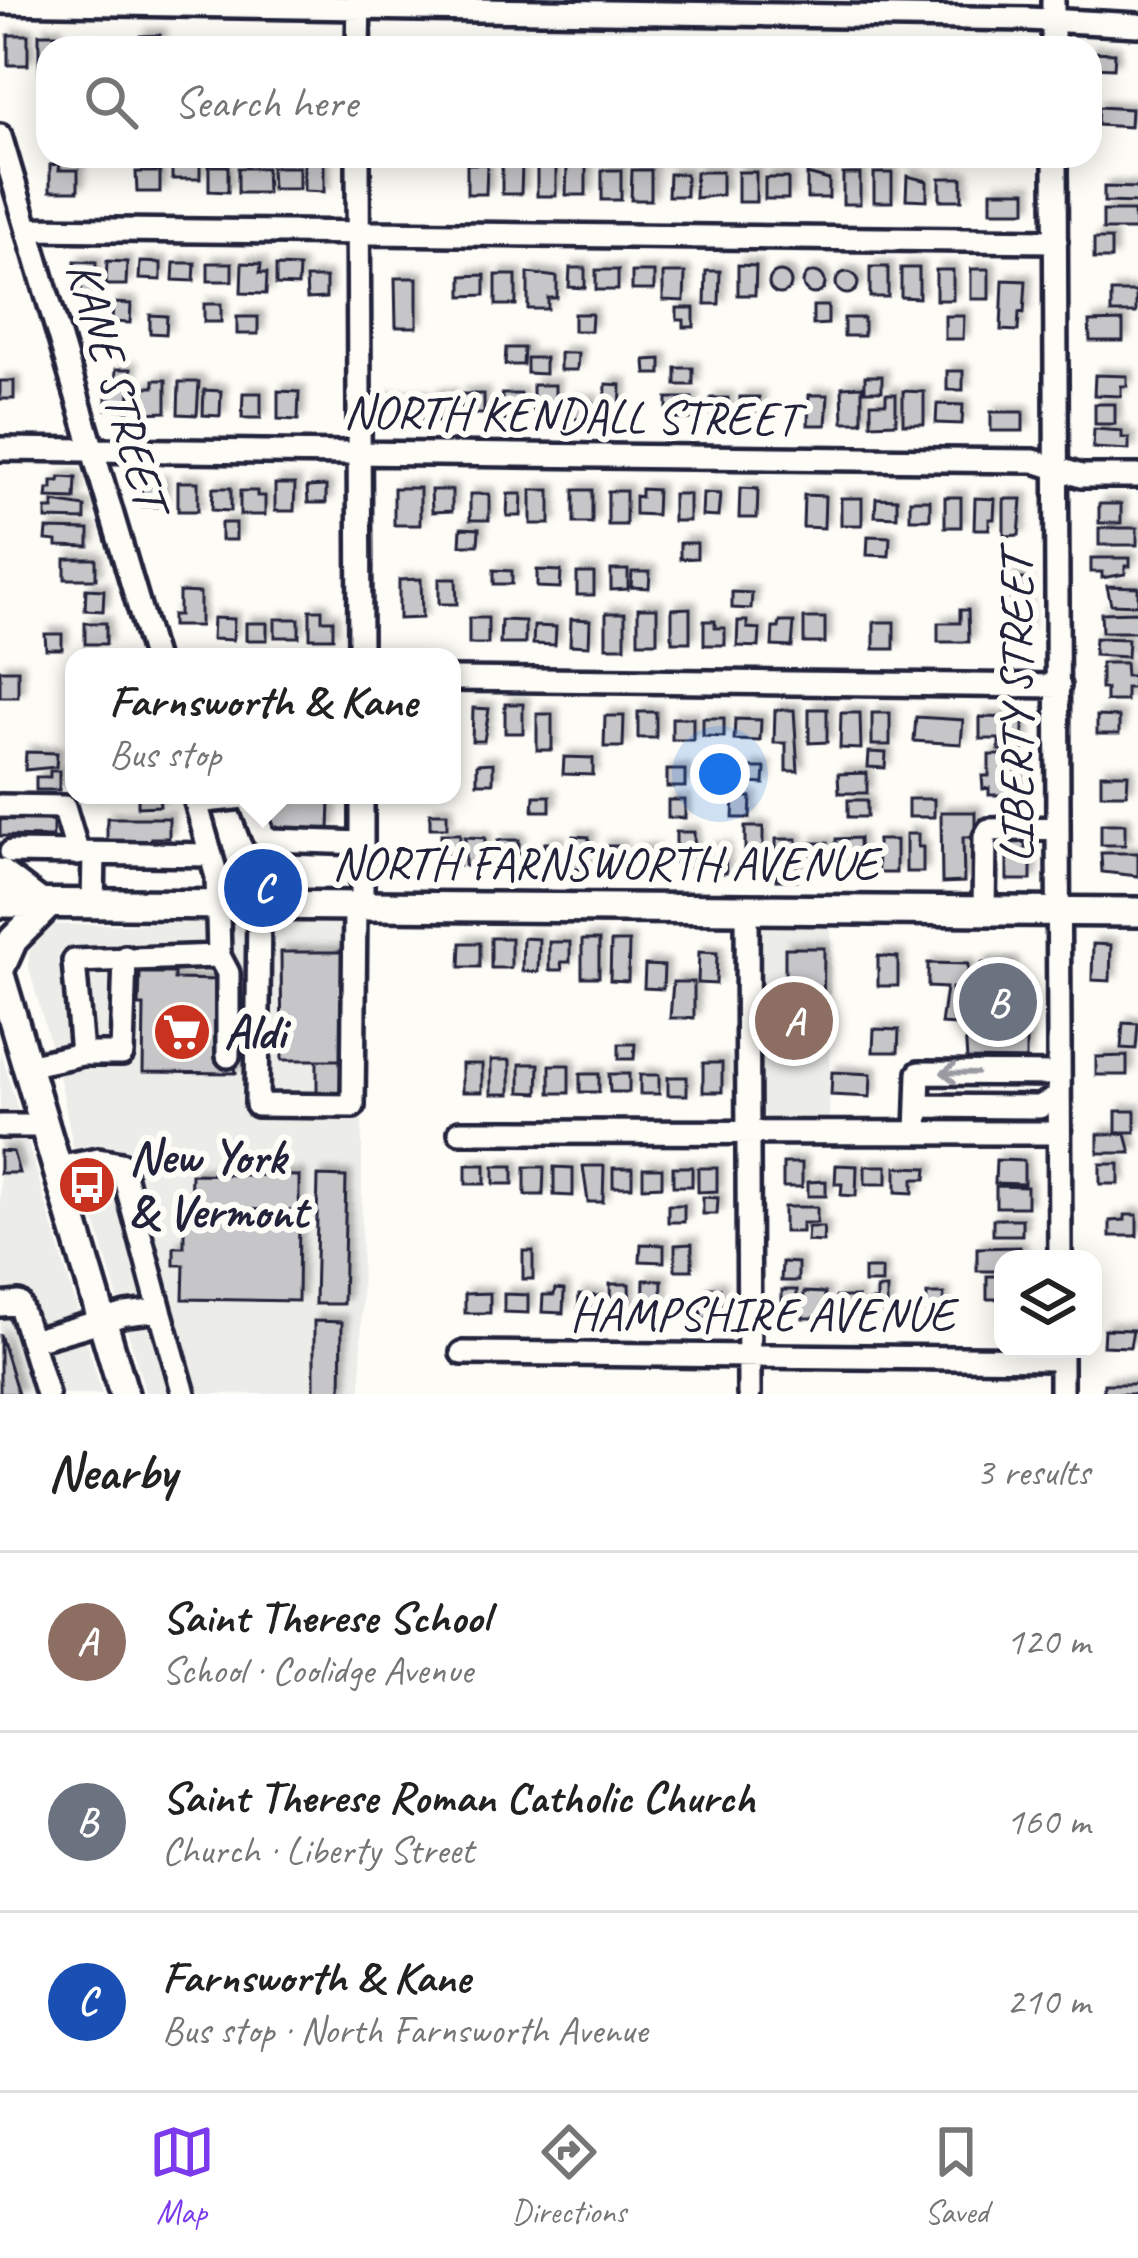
<!DOCTYPE html>
<html lang="en">
<head>
<meta charset="utf-8">
<style>
  body { margin:0; font-family:Caveat,sans-serif; background:#f2f2f2; color:#222 }
  .controls { position:absolute; right:36px; bottom:36px; display:grid; overflow:hidden; border-radius:24px; box-shadow:0 6px 30px #0003 }
  .controls button { width:108px; height:108px; display:grid; place-items:center; padding:0; border:0; border-bottom:3px solid #e0e0e0; background:#fff; color:#222; font:60px sans-serif }
  .you { position:absolute; left:720px; top:774px; width:42px; height:42px; margin:-30px; border:9px solid #fff; border-radius:50%; background:#1a73e8; box-shadow:0 0 0 18px #1a73e833 }
  .badge { display:grid; place-items:center; width:78px; height:78px; border-radius:50%; background:#7c3aed; color:#fff; font-size:39px; font-weight:700 }
  .pin { position:absolute; translate:-50% -50%; border:6px solid #fff; box-shadow:0 3px 12px #0006 }
  .popup { position:absolute; left:65px; top:648px; width:396px; height:156px; box-sizing:border-box; display:grid; place-content:center; border-radius:24px; background:#fff; filter:drop-shadow(0 3px 9px #0005); font-size:39px; white-space:nowrap; color:#767676 }
  .popup b { font-size:45px; color:#222 }
  .popup::after { content:''; position:absolute; left:50%; top:100%; margin-left:-24px; border:24px solid transparent; border-top-color:#fff }
  .list { margin:0; padding:0; list-style:none }
  h2 { display:flex; justify-content:space-between; align-items:center; height:156px; margin:0; padding:0 48px; font-size:51px }
  h2 small { font-size:39px; font-weight:400; color:#767676 }
  .list li { display:grid; grid-template-columns:78px 1fr auto; gap:36px; align-items:center; box-sizing:border-box; height:180px; padding:0 48px; border-top:3px solid #e0e0e0 }
  .list b { display:block; font-size:45px; white-space:nowrap }
  .list p { margin:0; font-size:39px; white-space:nowrap; color:#767676 }
  .list em { font-size:39px; font-style:normal; color:#767676 }
  .icon { flex:none; width:66px; height:66px; fill:none; stroke:currentColor; stroke-width:2; stroke-linecap:round; stroke-linejoin:round }
  .map { position:relative; flex:none; width:1138px; height:1394px; overflow:hidden }
  .search { position:absolute; background:#fff; box-shadow:0 6px 30px #0003; left:36px; right:36px; top:36px; height:132px; display:flex; align-items:center; gap:30px; box-sizing:border-box; padding:0 42px; border-radius:36px; color:#767676; font-size:45px }
  .sheet { height:696px; background:#fff }
  nav { display:flex; justify-content:space-around; align-items:center; box-sizing:border-box; height:168px; border-top:3px solid #e0e0e0; background:#fff; font-size:33px; color:#767676 }
  nav a { display:grid; justify-items:center; gap:6px }
  nav .on { color:#7c3aed }
  .map>svg:first-child { display:block }
</style>
</head>
<body>
<div class="map">
<svg width="1138" height="1394" viewBox="0 0 1138 1394">
  <defs>
    <filter id="shadow"><feDropShadow dx="5.5" dy="-5.5" stdDeviation="3" flood-color="#0004"/></filter>
  </defs>
  <rect width="100%" height="100%" fill="#fdfcf7"/>
  <filter id="ink" filterUnits="userSpaceOnUse"><feTurbulence type="fractalNoise" baseFrequency=".00833" numOctaves="2"/><feDisplacementMap in="SourceGraphic" scale="24" xChannelSelector="R" yChannelSelector="G"/><feConvolveMatrix kernelMatrix="1 2 1 2 8 2 1 2 1" color-interpolation-filters="sRGB"/></filter>
  <g filter="url(#ink)">
    <path fill="#ecece9" d="M363 921 361 1394H146L73 1146 60 1079 28 965 31 935 43 925Z
      M762 922H831L829 1123 774 1124 758 1110 757 933Z
      M0 1050 82 1325 102 1394H0Z"/>
    <path fill="#c6c6c8" stroke="#22223b" stroke-width="3" filter="url(#shadow)" d="M39 34H56V48H48V73H39Z
      M8 35H28V65H8Z
      M160 35V48H140V36Z
      M1090 52 1115 53 1114 68 1090 67Z
      M1098 107 1131 109 1130 127 1097 125Z
      M172 156H200V179H172Z
      M304 161H324V192L304 191Z
      M60 164 59 170H78V191H50V165Z
      M467 164H487L486 194H467Z
      M502 164 522 165 521 194H502Z
      M567 165 586 166V195H566Z
      M209 166H228V192L209 191Z
      M537 166H556V196H537Z
      M271 167H299V189H272Z
      M238 168H266L267 193H238Z
      M602 170H621V200H602Z
      M632 170H651V200H631Z
      M136 172H160V192H137Z
      M696 172H722V195L695 198Z
      M738 172H756V202H738Z
      M874 173H892V202H874Z
      M669 174H686V196H668Z
      M807 174 829 180V198H807Z
      M843 174H860V204H843Z
      M907 176 927 181V200L906 199Z
      M765 178H788V199H765Z
      M940 178H962V200H940Z
      M1104 187 1138 188V203L1104 202Z
      M991 191H1026V211H991Z
      M1103 211H1134L1135 230H1103Z
      M1094 239H1111V259H1094Z
      M75 261 96 262V296H81L82 279H75Z
      M107 261 127 262 126 285H106Z
      M140 262 161 263V280L139 279Z
      M174 263H195L194 281 173 280Z
      M208 263H232V281H208Z
      M242 263 261 264 260 273H267L266 294 241 293Z
      M738 265 756 266 755 295H738Z
      M276 266 299 267 298 286 276 285Z
      M870 267H888V297H870Z
      M570 268H585V288L569 287Z
      M901 268H919V298L901 297Z
      M971 269H989V299H971Z
      M596 270H618V290H596Z
      M936 270H953V300H936Z
      M706 271H720L719 304H705Z
      M632 272H654V290H632Z
      M836 283a11 11 0 1 1 22 0a11 11 0 1 1-22 0Z
      M769 283a11 11 0 1 1 22 0a11 11 0 1 1-22 0Z
      M803 283a11 11 0 1 1 22 0a11 11 0 1 1-22 0Z
      M528 273 557 277V298H548V309H528Z
      M663 273H685L684 301 663 300Z
      M485 275V295L462 296V276Z
      M496 275H516V305H496Z
      M306 278H326V298L307 299Z
      M395 278H417V327H396Z
      M1003 280 1026 281 1024 313 1019 312 1018 331 1001 330Z
      M1111 292H1136V313H1111Z
      M113 303 131 304 130 323 112 322Z
      M204 304H221V322H204Z
      M813 306H828V324L813 325Z
      M677 308H694V327H684V320H677Z
      M574 314H592L591 331H574Z
      M150 315 167 316 166 334 150 333Z
      M945 316H964L963 339H945Z
      M237 317H258V334H237Z
      M844 318H864V336H844Z
      M1123 321V341H1090L1089 322Z
      M506 348H524L523 365H505Z
      M560 353H578L577 370H560Z
      M527 358H545V374L527 373Z
      M661 359V374H646L645 360Z
      M676 368H693V385H676Z
      M116 369H131L129 410 106 409V397H111V385H115Z
      M947 371H963V390H947Z
      M1095 375 1127 376V386H1121V396L1094 395Z
      M865 376H882V391H865Z
      M154 380H166V412L142 413V387H154Z
      M0 381H14V399H0Z
      M179 382H199L197 415 178 414Z
      M606 384 621 385 620 417 605 416Z
      M533 385H555V420H533Z
      M862 386V422H843L842 387Z
      M204 390 221 391 220 416 203 415Z
      M278 391 299 392 298 420 278 419Z
      M903 391 924 392V424H903Z
      M243 393H261V418H242Z
      M461 394H484V414H462Z
      M502 394H521V420H502Z
      M886 394H896V423L871 424V403H886Z
      M433 395H451V421H433Z
      M809 395H828L826 425H808Z
      M405 397H424V423H405Z
      M740 397H759V429H740Z
      M383 398H402V424H383Z
      M667 398H692V419H667Z
      M711 398H728V427H711Z
      M567 400 592 401 591 420 566 418Z
      M937 404 963 405 962 424 936 423Z
      M1095 404H1115V424H1095Z
      M991 412H1023V431H991Z
      M1094 429 1122 431V438H1129V450L1093 448Z
      M60 477 76 478 75 499 47 498 48 489H52V481H59Z
      M142 482 163 483V507L141 506Z
      M178 482H198V511H178Z
      M275 484H295L294 511H275Z
      M326 486V503H308L307 487Z
      M213 488H231V511L212 510Z
      M394 488H420V525H394Z
      M740 488 758 489 757 518H739Z
      M641 489 657 490 656 515 635 514V496L641 497Z
      M431 490H452V511L432 512Z
      M531 490H550V524H531Z
      M574 490H592V523H574Z
      M240 491H257V496H265V515H240Z
      M608 491H626V525H608Z
      M703 493 720 494 718 517 702 516Z
      M470 494H489V520H470Z
      M508 494H522L521 516H507Z
      M673 494H689V521H673Z
      M804 495 825 496 824 528 803 527Z
      M945 497H961V527H945Z
      M841 498H862V525H841Z
      M876 498 897 499V517L875 516Z
      M975 498 995 499 994 519H989V529H974Z
      M1004 499H1022L1019 535 1004 536Z
      M910 500H930V519H910Z
      M53 502 85 507V520L46 519V509H53Z
      M1099 504H1121V523H1099Z
      M221 523H236V540H221Z
      M461 528 479 529 478 545H460Z
      M1099 528H1137V545H1099Z
      M47 529 89 530V547L57 546V541L46 540Z
      M868 536 890 537 889 556 867 555Z
      M680 543H697V558L680 559Z
      M1091 558H1130V566H1125V574L1102 578V572H1091Z
      M65 559H96V579H65Z
      M494 570 512 571V584H494Z
      M537 570 561 571 560 588 537 587Z
      M611 570H628V589L611 590Z
      M632 572H650L649 588 631 587Z
      M577 573H594V595H577Z
      M421 579 422 618 399 619V580Z
      M439 579H456L457 604H439Z
      M1006 579H1026V630H1007Z
      M1107 586 1138 587V605L1111 604Z
      M86 589 104 590 103 611 85 610Z
      M179 592 200 593V626H172V615H179Z
      M732 592 752 593 751 609 732 608Z
      M638 608H657V642H638Z
      M690 608V642H672V609Z
      M310 610H322V620H333V638H310Z
      M960 610H968L969 642H938V623H960Z
      M1138 612V632H1102L1101 613Z
      M606 613H625V647H606Z
      M213 618 234 619 233 640 212 639Z
      M469 618H488V644H469Z
      M804 618H825V643H804Z
      M275 619H299V637H275Z
      M571 619 590 620 589 646 570 645Z
      M501 620 525 621V644H500Z
      M704 621H715V628H725V645H704Z
      M738 621H747V628L760 629 759 647 737 646Z
      M780 622H794L792 647 772 646 773 628H779Z
      M874 622H894V649H874Z
      M85 623H106V644H85Z
      M246 623H267V640H246Z
      M534 626 556 627 555 645 533 644Z
      M45 634H62V649H46Z
      M1095 638 1128 639 1127 657 1094 655Z
      M1101 663H1125L1126 676H1133V688H1126V701H1106V689H1101Z
      M0 670H18V697H0Z
      M505 704H523V733H505Z
      M473 708 489 709 484 741H472Z
      M809 709H827V742L809 743Z
      M775 710H794L798 771H786V743H774Z
      M638 712H656V738H638Z
      M841 713H860L861 749 840 748Z
      M872 713H890V745H872Z
      M537 714H552V750H537Z
      M605 716H624L623 747H604Z
      M1097 716 1119 717V734H1097Z
      M916 717 963 720 961 744 914 741Z
      M980 717 1023 718V751L999 750V739H980Z
      M672 718H693V740H672Z
      M703 718H724V737L703 736Z
      M735 719 761 720 760 741 734 740Z
      M26 752 57 753 56 767 25 770Z
      M869 752 886 753 885 768 868 767Z
      M989 755H1010V774H1019V795H989V788L983 789 982 776H989Z
      M564 757 593 758V775L563 774Z
      M493 763V783H477V764Z
      M748 768H765L764 784 748 783Z
      M667 770H685V787H667Z
      M50 771H59V790H36V777H50Z
      M698 771H720V789H698Z
      M867 773V793H839L838 774Z
      M1101 774H1128L1127 794H1101Z
      M138 795H159L160 806 138 807Z
      M534 796H550V811H533Z
      M734 797H751L750 818H733Z
      M908 799H934V817H908Z
      M668 800H685V818H668Z
      M848 800H867V817H848Z
      M267 801H330L329 830H267Z
      M0 812 53 813V837L0 836Z
      M941 812H975V837H963L964 882 942 883Z
      M430 813H447V828H430Z
      M107 818H169V838H151V844H107Z
      M1101 824H1125V845H1101Z
      M745 827H763V871H745Z
      M676 832H694L695 868H676Z
      M441 834H460L459 866H446V843H441Z
      M906 834H918V847H923V872H906Z
      M573 836 589 837 588 869H572Z
      M465 837 485 838 484 867 465 866Z
      M1007 837H1025V848H1031V880H1007Z
      M859 838 860 872H836V839Z
      M776 839H797V880H776Z
      M498 840H519V867H498Z
      M877 840H896V873H878Z
      M545 843H559V867L537 869V850H544Z
      M808 843H828V871H808Z
      M603 846H622L623 865 603 866Z
      M725 848 726 873H710L709 849Z
      M632 850H655V866H632Z
      M1101 853H1138V876L1102 872Z
      M491 938H511V968H491Z
      M523 938 539 939 538 972 522 971Z
      M582 940H599V977H582Z
      M549 942H570V962H561L562 970H549Z
      M611 942H629L628 981 610 980Z
      M461 943H480V967H460Z
      M1093 944 1111 945 1110 981 1092 980Z
      M785 948H824L823 1034 785 1033Z
      M281 952H350V1060H282Z
      M699 952 717 953 716 984 698 983Z
      M878 956 898 957V986H878Z
      M928 963 968 964V988H952V999L958 1000 957 1025 941 1024 946 988 928 987Z
      M982 963 1012 964V977H1018L1017 1032H1026V1060L967 1059 965 1032H975L976 977H982Z
      M645 965 664 966 663 989 644 988Z
      M140 973H174V979L221 980 236 1073 143 1072 144 1006H139Z
      M673 982H694V1018H670Z
      M1123 1023 1138 1024 1136 1049 1121 1048Z
      M874 1029 899 1030 898 1052H873Z
      M619 1044H635L634 1059H619Z
      M1127 1056V1075H1096V1057Z
      M317 1060H350V1097H317Z
      M491 1060H510V1094H491Z
      M703 1063H722V1092H703Z
      M462 1064H482V1092H462Z
      M520 1064H539L538 1093 520 1092Z
      M550 1065H569V1093H550Z
      M832 1072 871 1074 870 1097 831 1095Z
      M580 1074H599V1092H580Z
      M609 1074H629V1092H610Z
      M640 1075H659V1094H640Z
      M668 1077H687V1095H668Z
      M1116 1111H1135V1132H1116Z
      M1098 1134H1126L1131 1153H1098Z
      M0 1151 13 1152 19 1173H0Z
      M996 1160 1024 1161V1184L995 1183Z
      M783 1163H802V1187H783Z
      M1100 1164H1119V1184H1100Z
      M466 1165H485V1184H466Z
      M836 1165 857 1166 856 1196 841 1195 842 1184H835Z
      M494 1166H513V1184H494Z
      M583 1166H604L603 1202H588Z
      M865 1166H887V1184H865Z
      M525 1167H544L543 1195H525Z
      M554 1167 573 1168V1196L554 1195Z
      M673 1167H692V1186H673Z
      M896 1167 927 1168 926 1179H913V1193L896 1192Z
      M613 1168H632V1187H613Z
      M643 1168H662V1186L643 1187Z
      M698 1168H717V1191L698 1192Z
      M191 1174 299 1176V1210L190 1209Z
      M318 1176 346 1177 343 1304H315Z
      M826 1181V1196H808V1182Z
      M996 1186 1027 1187V1207H996Z
      M703 1197 718 1198 717 1214H703Z
      M668 1205H684V1222H668Z
      M784 1207H817V1223H802V1232H784Z
      M184 1214 299 1215 298 1301 183 1299 184 1265H174V1247H184Z
      M1125 1215H1137V1236H1110V1221L1125 1220Z
      M993 1219H1022V1235H993Z
      M808 1227H824L823 1242 807 1241Z
      M641 1244 664 1245V1262L640 1261Z
      M692 1244V1270H675V1245Z
      M1020 1247 1021 1256 1025 1259H1003V1271H977V1248Z
      M523 1251H533V1279H523Z
      M782 1262 798 1263V1281H781Z
      M864 1269H882V1283H864Z
      M987 1276H1003V1299H987Z
      M644 1280H662L661 1320 643 1319Z
      M610 1284H629L630 1316H611Z
      M708 1288H720L721 1318H701V1295H709Z
      M555 1289 564 1290 563 1313 542 1312 543 1295H554Z
      M877 1289H887V1319L869 1318V1301H877Z
      M782 1290H797V1313H782Z
      M804 1292 825 1293 824 1318H803Z
      M490 1293V1313H465V1294Z
      M504 1294 528 1295V1313L504 1312Z
      M927 1294H944L943 1323H926Z
      M579 1295 600 1296V1314L578 1313Z
      M836 1297H858L857 1317 836 1316Z
      M314 1321 342 1322 341 1394H314Z
      M1104 1329 1133 1330 1130 1347 1103 1346Z
      M0 1334 18 1394H0Z
      M1104 1384H1138V1394H1103Z"/>
    <g fill="none" stroke-linecap="round" stroke-linejoin="round">
      <defs>
        <path id="minor" d="M1053 0V48
          M0 2 1028 19 1138 25
          M358 48 359 0
          M0 136 154 657
          M358 156 360 657
          M1055 156 1060 1259
          M28 229 1056 241
          M0 449 1034 461 1081 476H1138
          M452 679 1059 686
          M362 795V906
          M196 802 244 797 250 800 263 835 271 840 362 843
          M0 806 64 807 78 854
          M11 852 211 855
          M93 904 94 854
          M259 907 257 1105 353 1106 355 906
          M747 908 749 1394
          M984 911 985 837 989 830 1058 828
          M219 956 228 973V1056
          M82 1054 74 961 219 956 217 877 194 795
          M27 1066 82 1054H122L125 957
          M918 1106 1039 1107 1059 1097
          M0 1126H45
          M460 1132 1059 1133
          M917 1132 919 1073 1058 1074
          M0 1305 19 1303 31 1341
          M160 1310 184 1394
          M1061 1350V1394
          M462 1353 1061 1359
          M47 1394 31 1341 126 1314 160 1310 121 1164 98 1160 57 1168"/>
        <path id="major" d="M0 873 41 904
          M0 903 1138 912
          M0 969 13 940 49 904
          M0 975 124 1394"/>
      </defs>
      <use href="#minor" stroke="#22223b" stroke-width="30"/>
      <use href="#major" stroke="#22223b" stroke-width="36"/>
      <use href="#minor" stroke="#fdfcf7" stroke-width="21"/>
      <use href="#major" stroke="#fdfcf7" stroke-width="27"/>
    </g>
    <defs><path id="oneway-shaft" d="M-6 0H5M1.5-3L5.5 0L1.5 3" fill="none" stroke-width="1.6" stroke-linecap="round" stroke-linejoin="round" transform="scale(3)"/></defs>
    <use stroke="#9a9aa2" href="#oneway-shaft" transform="translate(959 1073) rotate(-179)"/>
  </g>
  <defs>
    <symbol id="supermarket-disc" viewBox="-11 -11 22 22"><circle r="9.5" fill="#c8321e" stroke="#fdfcf7"/><path d="M-6-5.5h2.5l.6 2H6L4.5 2H-2.5L-4.4-4H-6ZM-1.5 3.2a1.3 1.3 0 1 0 .1 0ZM3 3.2a1.3 1.3 0 1 0 .1 0Z" fill="#fff"/></symbol>
    <symbol id="bus-disc" viewBox="-11 -11 22 22"><circle r="9.5" fill="#c8321e" stroke="#fdfcf7"/><path d="M-5-6H5V4H4V6H2V4H-2V6H-4V4H-5ZM-3.5-4V0h7V-4ZM-3.5 1.2v1.5H-2V1.2ZM2 1.2v1.5H3.5V1.2Z" fill="#fff"/></symbol>
  </defs>
  <g fill-rule="evenodd">
    <use href="#supermarket-disc" x="149" y="999" width="66" height="66"/>
    <use href="#bus-disc" x="54" y="1152" width="66" height="66"/>
  </g>
  <g text-anchor="middle" dominant-baseline="central" stroke-width="12" stroke-linejoin="round" paint-order="stroke">
    <g font-size="48" fill="#22223b" stroke="#fdfcf7">
      <text transform="translate(117 385) rotate(74)">KANE STREET</text>
      <text transform="translate(571 415) rotate(1)">NORTH KENDALL STREET</text>
      <text transform="translate(1016 708) rotate(-90)">LIBERTY STREET</text>
      <text x="605" y="863">NORTH FARNSWORTH AVENUE</text>
      <text x="762" y="1314">HAMPSHIRE AVENUE</text>
    </g>
    <g font-size="48" font-weight="bold" fill="#22223b" stroke="#fdfcf7" text-anchor="start">
      <text x="224" y="1032">Aldi</text>
      <text x="129" y="1157">New York<tspan x="129" dy="55">&amp; Vermont</tspan></text>
    </g>
  </g>
</svg>
<div class="controls">
<button><svg class="icon" aria-label="layers" viewBox="0 0 24 24"><path d="M12 4l9 5-9 5-9-5zM3 14l9 5 9-5"/></svg></button>
</div>
<div class="you"></div>
<div class="pin badge" style="left:794px;top:1021px;background:#8d6e63">A</div>
<div class="pin badge" style="left:998px;top:1002px;background:#6b7280">B</div>
<div class="pin badge" style="left:263px;top:888px;background:#1a4fb4">C</div>
<div class="popup"><b>Farnsworth &amp; Kane</b>Bus stop</div>
<div class="search"><svg class="icon" aria-label="search" viewBox="0 0 24 24"><circle cx="10" cy="10" r="6"/><path d="M15 15l6 6"/></svg>Search here</div>
</div>
<section class="sheet">
<h2>Nearby<small>3 results</small></h2>
<ul class="list">
<li><span class="badge" style="background:#8d6e63">A</span><div><b>Saint Therese School</b><p>School · Coolidge Avenue</p></div><em>120 m</em></li>
<li><span class="badge" style="background:#6b7280">B</span><div><b>Saint Therese Roman Catholic Church</b><p>Church · Liberty Street</p></div><em>160 m</em></li>
<li><span class="badge" style="background:#1a4fb4">C</span><div><b>Farnsworth &amp; Kane</b><p>Bus stop · North Farnsworth Avenue</p></div><em>210 m</em></li>
</ul>
</section>
<nav>
<a class="on"><svg class="icon" aria-label="map" viewBox="0 0 24 24"><path d="M3 6l6-2 6 2 6-2v14l-6 2-6-2-6 2zM9 4v14M15 6v14"/></svg>Map</a>
<a><svg class="icon" aria-label="directions" viewBox="0 0 24 24"><path d="M12 3l9 9-9 9-9-9zM9 14v-3h6M13 9l2 2-2 2"/></svg>Directions</a>
<a><svg class="icon" aria-label="saved" viewBox="0 0 24 24"><path d="M7 4h10v16l-5-4-5 4z"/></svg>Saved</a>
</nav>
</body>
</html>
